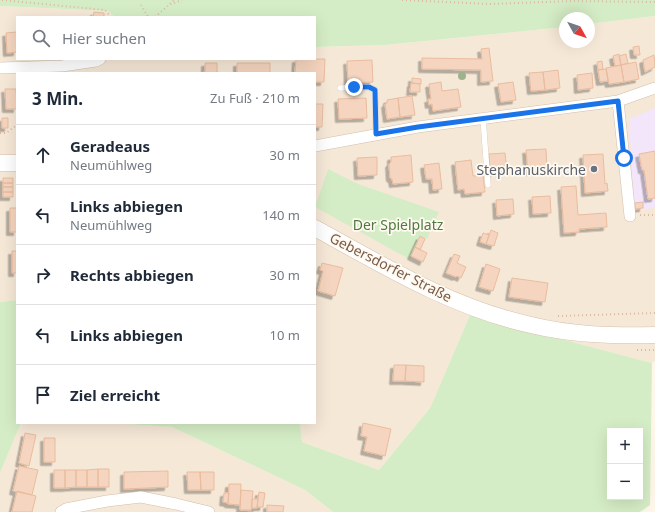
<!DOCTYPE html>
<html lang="de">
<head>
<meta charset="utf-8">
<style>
  body { margin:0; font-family:"Noto Sans",sans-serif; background:#f2f2f3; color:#1f2937 }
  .controls { position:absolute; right:12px; bottom:12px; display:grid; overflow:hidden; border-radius:0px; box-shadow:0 4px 16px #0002 }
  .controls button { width:36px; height:36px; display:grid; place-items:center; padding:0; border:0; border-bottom:1px solid #e0e1e3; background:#fff; color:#1f2937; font:20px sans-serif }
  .compass { position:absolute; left:559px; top:12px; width:36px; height:36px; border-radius:50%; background:#fff; box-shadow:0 4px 16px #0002; rotate:130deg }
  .stop { position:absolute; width:12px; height:12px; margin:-9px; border:3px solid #1a73e8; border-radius:50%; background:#fff }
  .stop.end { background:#1a73e8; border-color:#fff; box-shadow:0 1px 4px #0008 }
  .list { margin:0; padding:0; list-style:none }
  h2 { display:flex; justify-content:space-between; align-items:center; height:52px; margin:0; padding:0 16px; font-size:17px }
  h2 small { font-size:13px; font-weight:400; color:#747a83 }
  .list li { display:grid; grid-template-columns:26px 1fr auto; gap:12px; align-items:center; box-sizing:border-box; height:60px; padding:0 16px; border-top:1px solid #e0e1e3 }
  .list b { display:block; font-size:15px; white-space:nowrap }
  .list p { margin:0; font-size:13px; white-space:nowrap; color:#747a83 }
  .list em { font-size:13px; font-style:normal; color:#747a83 }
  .icon { flex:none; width:22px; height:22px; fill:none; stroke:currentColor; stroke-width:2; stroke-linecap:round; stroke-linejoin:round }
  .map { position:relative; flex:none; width:655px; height:512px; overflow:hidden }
  .search { position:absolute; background:#fff; box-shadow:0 4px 16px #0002; left:16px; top:16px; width:300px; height:44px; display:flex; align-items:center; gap:10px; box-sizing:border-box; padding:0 14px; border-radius:0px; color:#747a83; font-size:15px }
  .panel { position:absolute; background:#fff; box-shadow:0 4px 16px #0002; left:16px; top:72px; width:300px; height:352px; border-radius:0px }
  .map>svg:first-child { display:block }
</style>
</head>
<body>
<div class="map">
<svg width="655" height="512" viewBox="0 0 655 512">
  <defs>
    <filter id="shadow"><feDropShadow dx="-3.5" dy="3.5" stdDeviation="0" flood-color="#0004"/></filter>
  </defs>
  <rect width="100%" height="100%" fill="#fef6e9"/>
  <path fill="#f6e8d7" d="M0 6 109 11 114 17H17V59H315V47L385 45 565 27V42H589V24L655 16V361L652 363 470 315 430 408 379 470 302 442 300 423H315V73H17V300L0 302Z
    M21 423H108L172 427 305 490 333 512H0V473Z"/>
  <path fill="#f3e5fa" d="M655 108V208L634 210 629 119Z"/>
  <path fill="#d5edc6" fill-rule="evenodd" d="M0 0H655V16L589 24V18H565V27L385 45 315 47V17H114L109 11 0 6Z
    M328 169 358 184 439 212 427 239 420 236 409 259 315 207Z
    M17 300V423H21L0 473V302Z
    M470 315 652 363 650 505 640 512H333L305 490 172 427 108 423H300L302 442 379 470 430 408ZM610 431H640V497H610Z"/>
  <path fill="#f5d5bf" stroke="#e9bc9e" filter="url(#shadow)" d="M94 12 104 13V17H93Z
    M17 32V52L7 53 6 33Z
    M639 46 640 55H634L633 47Z
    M489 48 493 81 481 82V70L422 69V58L482 59 481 49Z
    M619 54 621 65 615 66 613 56Z
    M626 54 628 63 621 65 619 56Z
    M654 55 655 67 645 72 643 60Z
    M296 59H325L324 82H315V73H295Z
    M372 60 373 82 348 83 347 61Z
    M602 61 603 69 598 70 597 62Z
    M636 62 639 79 624 82 621 65Z
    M205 63H217V72L221 73H201L205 72Z
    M237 63H270V73H237Z
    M621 65 624 82 609 84 606 68Z
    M606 69 608 81 600 82 598 70Z
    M558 70 560 88 545 90 543 72Z
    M543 72 545 90 531 91 529 73Z
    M592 73 593 88 578 90 577 75Z
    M412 78 421 79V84L412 83Z
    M441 82 442 91 458 89 461 107 433 111 432 104 429 105 428 99H431L429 84Z
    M513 82 516 100 501 102 498 84Z
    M411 83 420 84V92H410Z
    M5 89H16L17 109H6Z
    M412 96 415 115 400 117 398 98Z
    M366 98 367 118 339 119 338 99Z
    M398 98 400 117 387 119 385 104 387 103V100Z
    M315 104H323L322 127H315Z
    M2 118H8V128H2Z
    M546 149 547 171 528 172 526 150Z
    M655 151V198L648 199 644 170H642L639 154Z
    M505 153 507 171 490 173 489 154Z
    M603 154 605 184 607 183 608 191 585 193 583 155Z
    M411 155 413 182 393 184 392 179 390 178 389 164 391 162V157Z
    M377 157V175L358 176 357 158Z
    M471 160 473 176 483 175 485 192 465 194 464 189 458 190 455 162Z
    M439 163 442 189 433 190 432 179H426L424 165Z
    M3 178H13V183H3Z
    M3 183H13V187H3Z
    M576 186 578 215 606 213 607 227 579 229V232L564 233 561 187Z
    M3 187H13V192H3Z
    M3 192H13V197H3Z
    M550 196 551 213 533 214 532 197Z
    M513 199 514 214 497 216 496 200Z
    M643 202V208L635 209V203Z
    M10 208H17V232H10Z
    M491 230 498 233 494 246 486 244Z
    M483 233 489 235 486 244 480 242Z
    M420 236 425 239 420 250 415 247Z
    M415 247 427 253 423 262 411 256Z
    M12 251H17V273H12Z
    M454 254 460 256 457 263 466 267 461 278 457 276 456 277 446 273Z
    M322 263 343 268 335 296 318 291 323 271 320 270Z
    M486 264 500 269 493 291 479 287Z
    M512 278 548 283 545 302 509 297Z
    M394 365H406L405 381H393Z
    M406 365 424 366V382L405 381Z
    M363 423 391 429 385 456 364 451 367 437 361 436Z
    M25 433 36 435 29 466 19 463Z
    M44 438H55V462H44Z
    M19 466 38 470 32 495 13 491Z
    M98 469H109V487H98Z
    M98 469V487H87V470Z
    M54 470H65V488H54Z
    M65 470H76V487L65 488Z
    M76 470H87V487H76Z
    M168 471V487L124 489V472Z
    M187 472H200L201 490H188Z
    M200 472H214V490H201Z
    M229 484H241L240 505 228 504Z
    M241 490 253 491 251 510H240Z
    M17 491 36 496 32 512H12Z
    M259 492 265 493 263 507H257Z
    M224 493H229L228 503 223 502Z
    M252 499H258L257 508H252Z
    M267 505 284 506 283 512H267Z"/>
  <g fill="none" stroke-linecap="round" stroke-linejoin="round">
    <defs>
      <path id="service" d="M340 88 369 87 375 90 376 135
        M483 118 488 185"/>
      <path id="minor" d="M0 68 62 66 96 61 100 59
        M618 101 630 216
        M315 146 418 127 618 101 655 88
        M61 512 66 509 107 501 141 497 176 504 209 512"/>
      <path id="secondary" d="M0 163H17
        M315 228C384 266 453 308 531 325 572 335 613 336 655 335"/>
    </defs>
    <use href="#service" stroke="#d2bead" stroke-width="6"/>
    <use href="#minor" stroke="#d2bead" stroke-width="12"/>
    <use href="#secondary" stroke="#d7c0ad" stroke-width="17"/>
    <path stroke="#dbb9a1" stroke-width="2" stroke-dasharray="1 3" stroke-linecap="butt" d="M2 0 105 10 111 17
      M402 0 490 4 572 1 655 2
      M170 4 174 0
      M141 5 148 17
      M155 17 169 5 182 0
      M0 133H6L17 125
      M640 215H655
      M558 316 655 313
      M637 350H655"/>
    <use href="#service" stroke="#fff" stroke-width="5.5"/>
    <use href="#minor" stroke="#fff" stroke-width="11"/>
    <use href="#secondary" stroke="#fff" stroke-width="16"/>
  </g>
  <circle fill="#9eb28b" cx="462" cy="76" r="4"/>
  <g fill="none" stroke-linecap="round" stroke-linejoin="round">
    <path stroke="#1a73e8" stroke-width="5" d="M354 87H369L375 90 376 134 418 127 618 101 624 158"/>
  </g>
  <circle fill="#6b7280" stroke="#fffaf1" stroke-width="1.5" cx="594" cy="169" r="4"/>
  <g text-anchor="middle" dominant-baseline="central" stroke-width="3.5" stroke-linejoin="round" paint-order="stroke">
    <g font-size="14" fill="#5b616d" stroke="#fffaf1" text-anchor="end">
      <text x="586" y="169">Stephanuskirche</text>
    </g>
    <g font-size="14" fill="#4f7a3e" stroke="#fffaf1">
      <text x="398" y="224">Der Spielplatz</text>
    </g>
    <g font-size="14" fill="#7b5c4a" stroke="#fffaf1">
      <text transform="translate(391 267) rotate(27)">Gebersdorfer Straße</text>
    </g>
  </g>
</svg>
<div class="controls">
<button>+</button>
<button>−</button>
</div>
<svg class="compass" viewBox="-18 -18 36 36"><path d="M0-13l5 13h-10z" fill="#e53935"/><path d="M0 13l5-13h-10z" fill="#747a83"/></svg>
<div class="stop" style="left:624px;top:158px"></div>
<div class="stop end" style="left:354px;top:87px"></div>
<div class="search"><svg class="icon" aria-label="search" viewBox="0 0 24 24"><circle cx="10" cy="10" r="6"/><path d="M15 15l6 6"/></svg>Hier suchen</div>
<section class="panel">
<h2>3 Min.<small>Zu Fuß · 210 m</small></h2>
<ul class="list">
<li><svg class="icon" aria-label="ahead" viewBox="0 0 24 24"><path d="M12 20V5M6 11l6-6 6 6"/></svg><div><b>Geradeaus</b><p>Neumühlweg</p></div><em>30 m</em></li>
<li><svg class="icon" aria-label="left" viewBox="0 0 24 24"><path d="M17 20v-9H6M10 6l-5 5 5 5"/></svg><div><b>Links abbiegen</b><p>Neumühlweg</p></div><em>140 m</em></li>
<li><svg class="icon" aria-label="right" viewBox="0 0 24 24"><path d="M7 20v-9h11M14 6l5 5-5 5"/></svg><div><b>Rechts abbiegen</b></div><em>30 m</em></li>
<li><svg class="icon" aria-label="left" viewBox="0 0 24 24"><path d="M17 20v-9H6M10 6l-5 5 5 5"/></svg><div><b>Links abbiegen</b></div><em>10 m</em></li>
<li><svg class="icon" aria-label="arrive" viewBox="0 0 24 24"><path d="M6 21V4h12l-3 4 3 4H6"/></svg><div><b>Ziel erreicht</b></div></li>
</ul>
</section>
</div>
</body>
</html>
